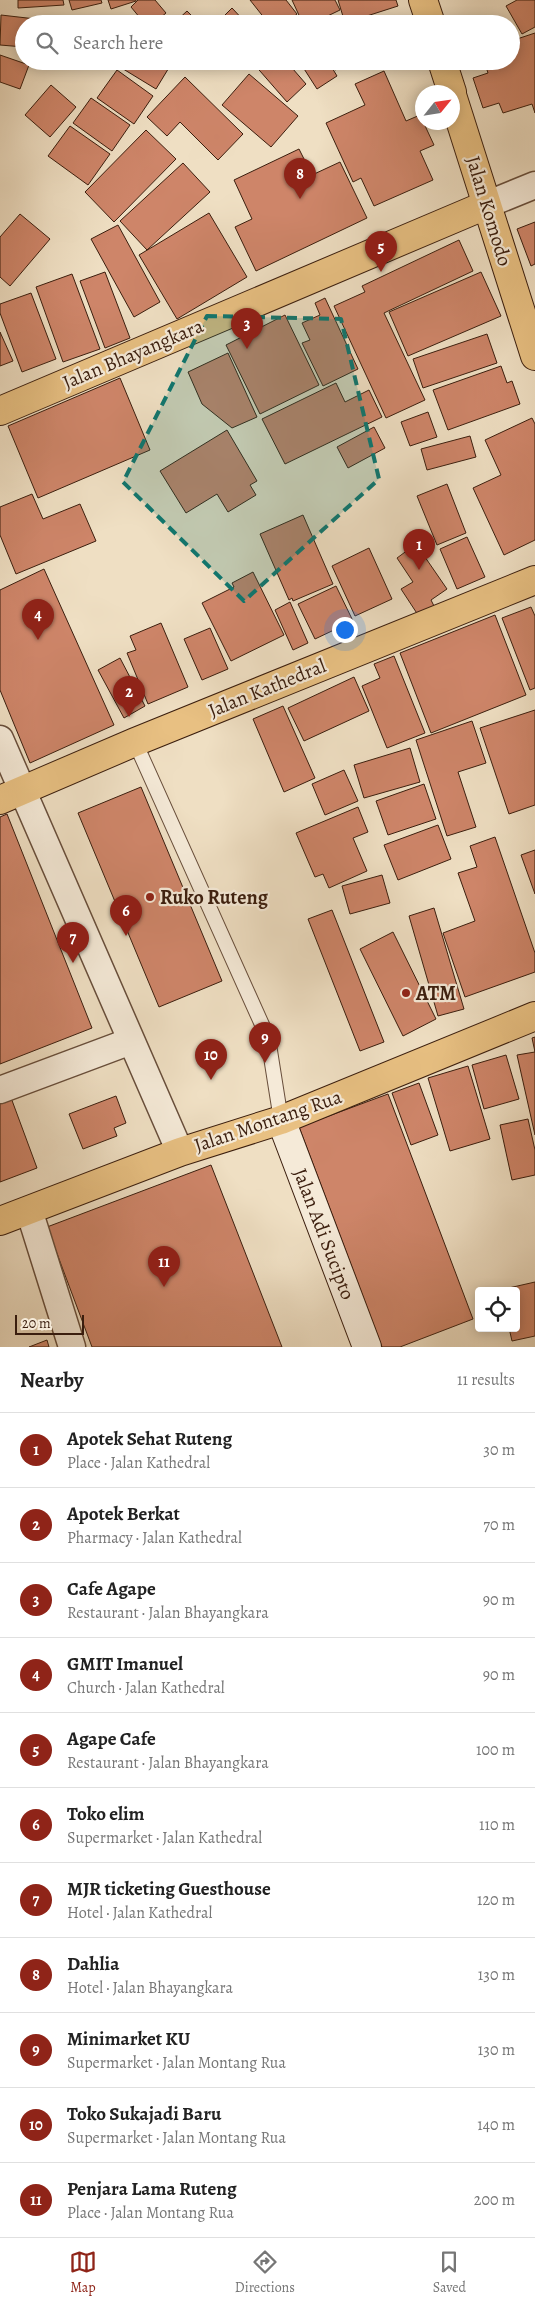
<!DOCTYPE html>
<html lang="en">
<head>
<meta charset="utf-8">
<style>
  body { margin:0; font-family:Alegreya,serif; background:#f2f2f2; color:#222 }
  .controls { position:absolute; right:15px; bottom:15px; display:grid; overflow:hidden; border-radius:5px; box-shadow:0 2px 12px #0003 }
  .controls button { width:45px; height:45px; display:grid; place-items:center; padding:0; border:0; border-bottom:1px solid #e0e0e0; background:#fff; color:#222; font:25px sans-serif }
  .compass { position:absolute; left:415px; top:85px; width:45px; height:45px; border-radius:50%; background:#fff; box-shadow:0 2px 12px #0003; rotate:60deg }
  .scale { position:absolute; left:15px; bottom:12px; width:69px; box-sizing:border-box; padding-left:5px; border:2px solid #3b1e0e; border-top:0; font-size:14px; line-height:18px; white-space:nowrap; color:#3b1e0e; -webkit-text-stroke:4px #f5ead8; paint-order:stroke }
  .you { position:absolute; left:344px; top:629px; width:18px; height:18px; margin:-12px; border:4px solid #fff; border-radius:50%; background:#1a73e8; box-shadow:0 0 0 8px #1a73e833 }
  .badge { display:grid; place-items:center; width:32px; height:32px; border-radius:50%; background:#8f2418; color:#fff; font-size:16px; font-weight:700 }
  .pin { position:absolute; translate:-50% -41px; filter:drop-shadow(0 1px 2px #0008) }
  .pin::after { content:''; position:absolute; top:26px; width:18px; height:15px; background:inherit; clip-path:polygon(0 0,100% 0,50% 100%) }
  .list { margin:0; padding:0; list-style:none }
  h2 { display:flex; justify-content:space-between; align-items:center; height:65px; margin:0; padding:0 20px; font-size:21px }
  h2 small { font-size:16px; font-weight:400; color:#767676 }
  .list li { display:grid; grid-template-columns:32px 1fr auto; gap:15px; align-items:center; box-sizing:border-box; height:75px; padding:0 20px; border-top:1px solid #e0e0e0 }
  .list b { display:block; font-size:19px; white-space:nowrap }
  .list p { margin:0; font-size:16px; white-space:nowrap; color:#767676 }
  .list em { font-size:16px; font-style:normal; color:#767676 }
  .icon { flex:none; width:28px; height:28px; fill:none; stroke:currentColor; stroke-width:2; stroke-linecap:round; stroke-linejoin:round }
  .map { position:relative; flex:none; width:535px; height:1347px; overflow:hidden }
  .search { position:absolute; background:#fff; box-shadow:0 2px 12px #0003; left:15px; right:15px; top:15px; height:55px; display:flex; align-items:center; gap:12px; box-sizing:border-box; padding:0 18px; border-radius:28px; color:#767676; font-size:19px }
  .sheet { height:890px; background:#fff }
  nav { display:flex; justify-content:space-around; align-items:center; box-sizing:border-box; height:70px; border-top:1px solid #e0e0e0; background:#fff; font-size:14px; color:#767676 }
  nav a { display:grid; justify-items:center; gap:2px }
  nav .on { color:#8f2418 }
  .map>svg:first-child { display:block }
</style>
</head>
<body>
<div class="map">
<svg width="535" height="1347" viewBox="0 0 535 1347">
  <rect width="100%" height="100%" fill="#efdfc3"/>
  <filter id="stains"><feTurbulence type="fractalNoise" baseFrequency=".004" numOctaves="4"/><feColorMatrix values="0 0 0 0 .2 0 0 0 0 .09 0 0 0 0 .02 0 0 0 .5 -.17"/></filter>
  <radialGradient id="worn" r=".72"><stop offset=".6" stop-color="#630" stop-opacity="0"/><stop offset="1" stop-color="#630" stop-opacity=".3"/></radialGradient>
  <path fill="#ce8569" stroke="#3b1e0e" d="M18 0H63L64 5 18 8Z
    M69 0H101L102 3 72 10Z
    M108 0H136V1L111 9Z
    M138 0H155L166 13 153 24H145L131 7Z
    M250 0H286L297 14 285 24H269Z
    M292 0H335L340 10 311 24H303Z
    M338 0H396L398 6 345 23Z
    M517 0H535V27L522 34 506 6Z
    M232 8 247 24H216Z
    M187 11 200 24H173Z
    M1 15 53 21 52 24H24V47L0 45Z
    M387 17 389 24H368Z
    M535 33V113L532 104 503 113 499 103 483 108 473 78 488 73 485 64 495 61H511V56L516 54 511 41Z
    M0 55 29 65 20 89 0 82Z
    M117 61H173L156 89 115 64Z
    M255 61H286L306 84 287 102 253 63Z
    M299 61H328L337 76 317 89Z
    M332 61H357L335 70Z
    M117 70 153 96 134 124 97 98Z
    M384 71 406 121 420 115 434 145 420 151 433 180 374 206 361 178 353 182 326 123 365 105 355 84Z
    M249 74 298 116 271 147 222 105Z
    M185 77 243 134 218 160 180 122 167 136 147 117Z
    M51 85 76 107 50 137 25 115Z
    M91 98 130 125 112 151 73 123Z
    M70 126 110 154 88 185 48 156Z
    M146 130 176 159 114 222 85 192Z
    M299 149 312 175 340 162 367 218 256 271 235 227 252 219 234 180Z
    M183 163 210 192 147 250 120 221Z
    M209 213 247 277 177 319 139 255Z
    M20 214 50 239 10 286 0 277V237Z
    M535 222V264L531 266 517 229Z
    M118 225 160 302 134 317 91 239Z
    M459 240 473 271 384 313 425 400 386 418 334 306 365 292 362 286Z
    M105 272 130 338 105 348 80 281Z
    M481 272 501 316 408 356 389 312Z
    M72 274 100 349 63 362 36 287Z
    M31 293 56 359 22 372 0 313V304Z
    M325 298 358 369 323 386 302 343 310 340 302 323 320 315 315 303Z
    M285 315 319 385 260 414 226 345Z
    M0 332 13 361 0 366Z
    M487 334 497 363 423 388 413 359Z
    M228 353 257 417 232 428 202 404 188 372Z
    M501 366 507 383 512 381 520 404 448 430 433 390Z
    M120 378 150 450 38 498 8 426Z
    M336 383 345 402 369 390 382 417 285 464 262 419Z
    M428 412 437 437 410 446 401 422Z
    M532 418 535 424V540L504 555 473 488 501 475 485 440Z
    M374 427 385 448 348 468 337 447Z
    M227 430 257 481 250 485 256 495 228 512 217 494 186 513 160 471Z
    M470 436 476 457 427 470 421 449Z
    M447 484 466 533 437 545 417 496Z
    M32 494 43 519 80 504 96 541 16 574 0 535V507Z
    M303 515 333 584 293 601 292 598 289 600 260 534Z
    M467 537 485 577 457 589 440 549Z
    M416 544 447 589 431 600 436 610 420 618 401 589 413 582 397 558Z
    M369 548 392 599 355 616 332 566Z
    M44 569 114 725 30 763 0 690V590Z
    M253 572 284 635 231 661 202 603 234 587 232 583Z
    M336 586 353 621 315 639 298 604Z
    M290 602 308 643 293 650 275 610Z
    M531 607 535 616V688L530 690 502 618Z
    M495 615 526 695 431 733 400 653Z
    M161 623 188 687 148 704 127 653 136 650 130 636Z
    M210 628 228 669 202 680 184 639Z
    M394 656 425 733 387 748 362 686 380 678 374 664Z
    M120 658 145 706 124 718 98 670Z
    M354 677 369 711 304 741 288 708Z
    M283 706 315 778 284 792 253 719Z
    M535 710V805L509 814 480 728Z
    M472 721 486 763 458 772 476 827 447 836 416 740Z
    M410 748 420 782 364 798 354 765Z
    M344 770 358 801 325 815 312 784Z
    M424 784 436 819 388 835 376 801Z
    M141 787 222 981 159 1007 78 813Z
    M358 807 368 832 353 838 367 871 329 888 323 874 315 877 296 833Z
    M7 814 92 1028 0 1064V817Z
    M438 825 451 859 398 880 384 845Z
    M495 837 535 953V972L465 997 443 933 475 921 458 873 477 867 470 846Z
    M535 850V894L521 855Z
    M382 875 390 903 350 914 342 886Z
    M434 908 464 1009 438 1016 409 916Z
    M332 910 384 1042 360 1051 308 919Z
    M393 932 436 1019 403 1036 360 949Z
    M535 1037V1135L517 1055 535 1052 532 1038Z
    M506 1055 519 1099 484 1109 472 1065Z
    M468 1066 490 1139 450 1151 428 1078Z
    M419 1083 438 1135 411 1145 392 1093Z
    M388 1094 473 1319 400 1347H382L299 1127Z
    M10 1095 37 1168 0 1182V1099Z
    M116 1096 126 1123 114 1128 117 1136 83 1149 69 1114Z
    M528 1119 535 1150V1175L512 1180 500 1125Z
    M211 1165 282 1347H92L47 1227Z
    M535 1282V1336L512 1341 509 1328H516V1291L500 1290Z
    M47 1340 49 1347H29Z"/>
  <g fill="none" stroke-linecap="round" stroke-linejoin="round">
    <defs>
      <path id="lane" d="M135 742 268 1038 281 1120"/>
      <path id="street" d="M486 205 535 185
        M0 739 180 1152
        M0 1090 131 1041
        M29 1210 72 1347"/>
      <path id="secondary" d="M281 1120 367 1347"/>
      <path id="primary" d="M0 411 486 205"/>
      <path id="highway" d="M423 0 431 24
        M442 61 452 92
        M452 95 535 356
        M0 800 135 742 535 580
        M0 1221 180 1152 281 1120 535 1016"/>
    </defs>
    <use href="#lane" stroke="#684e3b" stroke-width="16"/>
    <use href="#street" stroke="#684e3b" stroke-width="29"/>
    <use href="#secondary" stroke="#3b1e0e" stroke-width="30"/>
    <use href="#primary" stroke="#3b1e0e" stroke-width="30"/>
    <use href="#highway" stroke="#3b1e0e" stroke-width="30"/>
    <use href="#lane" stroke="#f5ead8" stroke-width="14"/>
    <use href="#street" stroke="#f5ead8" stroke-width="26"/>
    <use href="#secondary" stroke="#f5ead8" stroke-width="28"/>
    <use href="#primary" stroke="#e8c082" stroke-width="28"/>
    <use href="#highway" stroke="#e8c082" stroke-width="28"/>
  </g>
  <path fill="#0f766e" fill-opacity="0.2" stroke="#0f766e" stroke-width="4" stroke-dasharray="10 6" stroke-linejoin="round" d="M207 316 341 319 379 479 244 601 123 482Z"/>
  <g fill="#8f2418" stroke="#f5ead8" stroke-width="2">
    <circle cx="150" cy="897" r="5"/>
    <circle cx="406" cy="993" r="5"/>
  </g>
  <g text-anchor="middle" dominant-baseline="central" stroke-width="4.5" stroke-linejoin="round" paint-order="stroke">
    <g font-size="20" fill="#3b1e0e" stroke="#f5ead8">
      <text transform="translate(489 211) rotate(73)">Jalan Komodo</text>
      <text transform="translate(133 354) rotate(-23)">Jalan Bhayangkara</text>
      <text transform="translate(267 688) rotate(-22)">Jalan Kathedral</text>
      <text transform="translate(268 1121) rotate(-19)">Jalan Montang Rua</text>
      <text transform="translate(324 1234) rotate(69)">Jalan Adi Sucipto</text>
    </g>
    <g font-size="20" font-weight="bold" fill="#3b1e0e" stroke="#f5ead8" text-anchor="start">
      <text x="160" y="897">Ruko Ruteng</text>
      <text x="416" y="993">ATM</text>
    </g>
  </g>
  <rect width="100%" height="100%" filter="url(#stains)"/>
  <rect width="100%" height="100%" fill="url(#worn)"/>
</svg>
<div class="controls">
<button><svg class="icon" aria-label="locate" viewBox="0 0 24 24"><circle cx="12" cy="12" r="6"/><path d="M12 2v4M12 18v4M2 12h4M18 12h4"/></svg></button>
</div>
<svg class="compass" viewBox="-18 -18 36 36"><path d="M0-13l5 13h-10z" fill="#e53935"/><path d="M0 13l5-13h-10z" fill="#767676"/></svg>
<div class="scale">20 m</div>
<div class="you"></div>
<div class="pin badge" style="left:419px;top:570px">1</div>
<div class="pin badge" style="left:129px;top:717px">2</div>
<div class="pin badge" style="left:247px;top:349px">3</div>
<div class="pin badge" style="left:38px;top:640px">4</div>
<div class="pin badge" style="left:381px;top:272px">5</div>
<div class="pin badge" style="left:126px;top:936px">6</div>
<div class="pin badge" style="left:73px;top:963px">7</div>
<div class="pin badge" style="left:300px;top:199px">8</div>
<div class="pin badge" style="left:265px;top:1063px">9</div>
<div class="pin badge" style="left:211px;top:1080px">10</div>
<div class="pin badge" style="left:164px;top:1287px">11</div>
<div class="search"><svg class="icon" aria-label="search" viewBox="0 0 24 24"><circle cx="10" cy="10" r="6"/><path d="M15 15l6 6"/></svg>Search here</div>
</div>
<section class="sheet">
<h2>Nearby<small>11 results</small></h2>
<ul class="list">
<li><span class="badge">1</span><div><b>Apotek Sehat Ruteng</b><p>Place · Jalan Kathedral</p></div><em>30 m</em></li>
<li><span class="badge">2</span><div><b>Apotek Berkat</b><p>Pharmacy · Jalan Kathedral</p></div><em>70 m</em></li>
<li><span class="badge">3</span><div><b>Cafe Agape</b><p>Restaurant · Jalan Bhayangkara</p></div><em>90 m</em></li>
<li><span class="badge">4</span><div><b>GMIT Imanuel</b><p>Church · Jalan Kathedral</p></div><em>90 m</em></li>
<li><span class="badge">5</span><div><b>Agape Cafe</b><p>Restaurant · Jalan Bhayangkara</p></div><em>100 m</em></li>
<li><span class="badge">6</span><div><b>Toko elim</b><p>Supermarket · Jalan Kathedral</p></div><em>110 m</em></li>
<li><span class="badge">7</span><div><b>MJR ticketing Guesthouse</b><p>Hotel · Jalan Kathedral</p></div><em>120 m</em></li>
<li><span class="badge">8</span><div><b>Dahlia</b><p>Hotel · Jalan Bhayangkara</p></div><em>130 m</em></li>
<li><span class="badge">9</span><div><b>Minimarket KU</b><p>Supermarket · Jalan Montang Rua</p></div><em>130 m</em></li>
<li><span class="badge">10</span><div><b>Toko Sukajadi Baru</b><p>Supermarket · Jalan Montang Rua</p></div><em>140 m</em></li>
<li><span class="badge">11</span><div><b>Penjara Lama Ruteng</b><p>Place · Jalan Montang Rua</p></div><em>200 m</em></li>
</ul>
</section>
<nav>
<a class="on"><svg class="icon" aria-label="map" viewBox="0 0 24 24"><path d="M3 6l6-2 6 2 6-2v14l-6 2-6-2-6 2zM9 4v14M15 6v14"/></svg>Map</a>
<a><svg class="icon" aria-label="directions" viewBox="0 0 24 24"><path d="M12 3l9 9-9 9-9-9zM9 14v-3h6M13 9l2 2-2 2"/></svg>Directions</a>
<a><svg class="icon" aria-label="saved" viewBox="0 0 24 24"><path d="M7 4h10v16l-5-4-5 4z"/></svg>Saved</a>
</nav>
</body>
</html>
